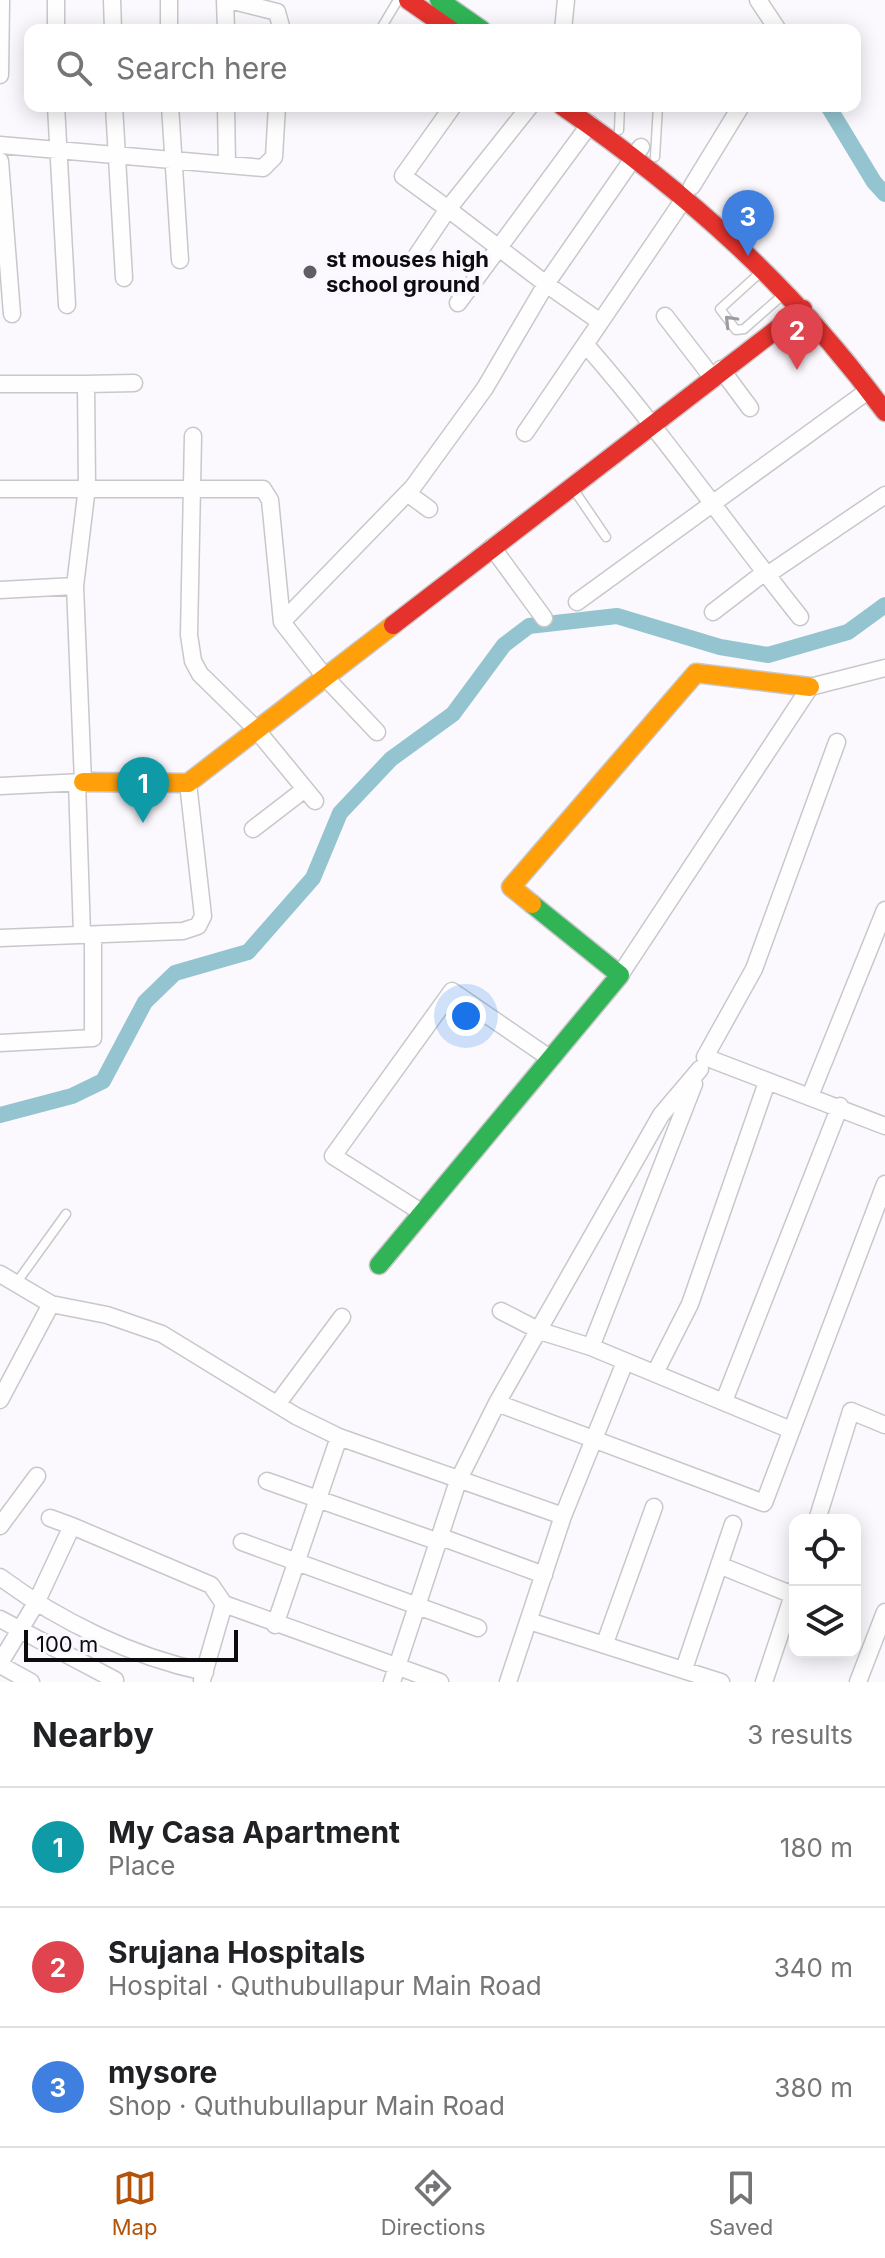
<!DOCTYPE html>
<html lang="en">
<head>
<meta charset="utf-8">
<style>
  body { margin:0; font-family:Inter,sans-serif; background:#f6f6f6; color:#202124 }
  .controls { position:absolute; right:24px; bottom:24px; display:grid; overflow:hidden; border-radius:16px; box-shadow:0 4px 20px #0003 }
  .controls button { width:72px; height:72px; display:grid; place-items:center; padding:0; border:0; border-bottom:2px solid #e0e0e0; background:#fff; color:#202124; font:40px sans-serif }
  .scale { position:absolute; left:24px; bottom:20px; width:214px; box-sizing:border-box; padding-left:8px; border:4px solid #0c0b0e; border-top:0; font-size:22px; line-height:28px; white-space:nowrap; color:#0c0b0e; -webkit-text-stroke:6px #faf8fe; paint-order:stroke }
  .you { position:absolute; left:466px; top:1016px; width:28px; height:28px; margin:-20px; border:6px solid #fff; border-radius:50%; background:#1a73e8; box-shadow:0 0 0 12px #1a73e833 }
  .badge { display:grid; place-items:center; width:52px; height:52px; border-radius:50%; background:#b45309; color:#fff; font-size:26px; font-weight:700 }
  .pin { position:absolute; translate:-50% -66px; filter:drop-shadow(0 2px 4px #0008) }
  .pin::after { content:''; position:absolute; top:42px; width:28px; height:24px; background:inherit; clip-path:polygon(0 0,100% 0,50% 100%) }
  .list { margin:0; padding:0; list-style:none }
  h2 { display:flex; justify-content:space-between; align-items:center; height:104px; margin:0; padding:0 32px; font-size:34px }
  h2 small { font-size:26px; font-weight:400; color:#757577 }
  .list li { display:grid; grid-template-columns:52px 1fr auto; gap:24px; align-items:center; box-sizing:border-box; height:120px; padding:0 32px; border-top:2px solid #e0e0e0 }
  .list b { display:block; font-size:30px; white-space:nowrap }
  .list p { margin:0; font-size:26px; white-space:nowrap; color:#757577 }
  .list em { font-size:26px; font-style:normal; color:#757577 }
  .icon { flex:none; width:44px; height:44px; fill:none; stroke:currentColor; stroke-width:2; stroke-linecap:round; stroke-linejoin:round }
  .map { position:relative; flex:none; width:885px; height:1682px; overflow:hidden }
  .search { position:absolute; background:#fff; box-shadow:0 4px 20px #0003; left:24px; right:24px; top:24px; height:88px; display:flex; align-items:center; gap:20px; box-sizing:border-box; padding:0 28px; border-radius:16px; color:#757577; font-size:30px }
  .sheet { height:464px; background:#fff }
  nav { display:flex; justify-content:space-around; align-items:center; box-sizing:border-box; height:112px; border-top:2px solid #e0e0e0; background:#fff; font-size:22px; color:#757577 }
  nav a { display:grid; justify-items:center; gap:4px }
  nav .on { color:#b45309 }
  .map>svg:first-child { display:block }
</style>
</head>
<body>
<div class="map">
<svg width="885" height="1682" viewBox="0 0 885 1682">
  <rect width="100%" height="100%" fill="#fbf9fd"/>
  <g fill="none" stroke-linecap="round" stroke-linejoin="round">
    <path stroke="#93c4d0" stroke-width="16" d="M828 106 874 182 885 194
      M0 1115 72 1096 103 1081 145 1002 175 973 248 952 313 878 340 813 391 759 453 714 504 645 529 626 617 616 720 647 768 655 848 632 885 605"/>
    <defs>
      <path id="lane" d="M380 30 398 0
        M619 130 620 106
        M655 157 658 106
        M762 271 720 309 736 330 744 329 785 293
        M574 490 606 537
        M17 1282 66 1214"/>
      <path id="street" d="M56 0V30
        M112 0 113 30
        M169 0V30
        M225 0 226 30
        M229 0 277 12 282 30
        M758 0 778 30
        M563 30 566 0
        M0 75 1 0
        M56 106 67 305
        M114 106 124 278
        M170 106 180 260
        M226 106 227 165
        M530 106 448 209 546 284 641 147
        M0 145 263 168 274 157 277 106
        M0 161 12 314
        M692 186 741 106
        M417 255 448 209 403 176 453 106
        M458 303 590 124
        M665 316 712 377
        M586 345C662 432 728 527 800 617
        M721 369 750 408
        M0 384H86L87 487 75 586 83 782 0 786
        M86 384 134 383
        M525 433 686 196
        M193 436 189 635 193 661 200 674 255 728 315 801
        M0 489H263L270 500 282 622 325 677 377 732
        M407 493 429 509
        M492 547 544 618
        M767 575 885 495
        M0 590 75 586
        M577 602 869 390
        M713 612 765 572
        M282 622 413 487 485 388 546 284 599 321
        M837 742 754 969 705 1057 885 1126
        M77 782 82 935
        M253 829 305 789
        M0 938 183 931 198 926 203 916 188 783
        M620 975 810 687 885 668
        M0 1043 93 1038V935
        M810 1096 885 910
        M421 1212 333 1156 452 991 551 1059
        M0 1274 51 1304 107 1315 162 1334 296 1416 339 1437 563 1516
        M501 1311 540 1331 591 1347 791 1430
        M591 1347 694 1084
        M655 1373 690 1304 767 1082
        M0 1400 51 1304
        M724 1401 840 1106
        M278 1403 342 1317
        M497 1403 764 1503 885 1184
        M267 1481 439 1542
        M50 1518 72 1526
        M817 1520 851 1411 885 1425
        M0 1526 37 1476
        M441 1537 544 1575
        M242 1542 478 1628
        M719 1565 793 1595
        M0 1577C59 1621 133 1657 205 1672
        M0 1619 115 1680
        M529 1621 721 1682
        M275 1625 339 1437
        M605 1643 654 1507
        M0 1663 36 1603 72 1526 211 1585 224 1604 440 1682
        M0 1665 31 1682
        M684 1669 733 1524
        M202 1680 224 1604
        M392 1682 458 1481 497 1403 661 1115 700 1069
        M508 1682 563 1516 625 1362
        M764 1682 795 1589
        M858 1682 885 1612"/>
      <path id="fast" d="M439 0 482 30
        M379 1265 620 975 532 904"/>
      <path id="slow" d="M83 782 188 783 393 625
        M532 904 511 887 696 673 810 687"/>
      <path id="jam" d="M408 0 451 30
        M562 106C687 192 795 289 885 412
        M393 625 803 309"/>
    </defs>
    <use href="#lane" stroke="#c8c7ca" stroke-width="11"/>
    <use href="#street" stroke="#c8c7ca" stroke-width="19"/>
    <use href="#fast" stroke="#c8c7ca" stroke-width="21"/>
    <use href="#slow" stroke="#c8c7ca" stroke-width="21"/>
    <use href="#jam" stroke="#c8c7ca" stroke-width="21"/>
    <use href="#lane" stroke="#fefeff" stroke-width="8"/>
    <use href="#street" stroke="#fefeff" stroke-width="16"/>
    <use href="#fast" stroke="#30b455" stroke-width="18"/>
    <use href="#slow" stroke="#ff9f0a" stroke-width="18"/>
    <use href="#jam" stroke="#e5322d" stroke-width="18"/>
  </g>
  <defs><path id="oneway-chevron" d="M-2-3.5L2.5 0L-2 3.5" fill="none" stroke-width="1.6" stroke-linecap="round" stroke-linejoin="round" transform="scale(2)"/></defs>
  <use stroke="#9d9d9f" href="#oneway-chevron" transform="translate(730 321) rotate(-134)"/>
  <circle fill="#605e62" stroke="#faf8fe" stroke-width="3" cx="310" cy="272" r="8"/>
  <g text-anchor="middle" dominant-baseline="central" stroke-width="8" stroke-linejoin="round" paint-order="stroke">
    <g font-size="22" font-weight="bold" fill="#0c0b0e" stroke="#faf8fe" text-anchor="start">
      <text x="326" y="259">st mouses high<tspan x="326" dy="25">school ground</tspan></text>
    </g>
  </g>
</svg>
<div class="controls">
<button><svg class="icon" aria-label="locate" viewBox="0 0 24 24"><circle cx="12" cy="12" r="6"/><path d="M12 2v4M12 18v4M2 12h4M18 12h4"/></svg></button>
<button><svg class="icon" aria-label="layers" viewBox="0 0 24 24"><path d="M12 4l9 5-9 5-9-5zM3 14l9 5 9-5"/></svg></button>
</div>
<div class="scale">100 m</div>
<div class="you"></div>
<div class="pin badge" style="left:143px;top:823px;background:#0f9aa8">1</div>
<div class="pin badge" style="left:797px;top:370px;background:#e0444e">2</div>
<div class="pin badge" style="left:748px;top:256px;background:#3f7fe0">3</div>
<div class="search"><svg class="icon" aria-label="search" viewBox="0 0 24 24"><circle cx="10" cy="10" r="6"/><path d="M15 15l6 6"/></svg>Search here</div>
</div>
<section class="sheet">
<h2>Nearby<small>3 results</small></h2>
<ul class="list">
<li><span class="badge" style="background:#0f9aa8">1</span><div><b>My Casa Apartment</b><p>Place</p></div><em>180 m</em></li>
<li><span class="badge" style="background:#e0444e">2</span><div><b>Srujana Hospitals</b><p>Hospital · Quthubullapur Main Road</p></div><em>340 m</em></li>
<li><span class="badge" style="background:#3f7fe0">3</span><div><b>mysore</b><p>Shop · Quthubullapur Main Road</p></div><em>380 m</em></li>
</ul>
</section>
<nav>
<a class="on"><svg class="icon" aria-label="map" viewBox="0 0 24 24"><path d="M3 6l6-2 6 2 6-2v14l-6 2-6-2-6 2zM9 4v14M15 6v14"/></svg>Map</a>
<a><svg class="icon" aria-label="directions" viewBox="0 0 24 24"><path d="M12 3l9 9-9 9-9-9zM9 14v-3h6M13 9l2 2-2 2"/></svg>Directions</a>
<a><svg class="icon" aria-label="saved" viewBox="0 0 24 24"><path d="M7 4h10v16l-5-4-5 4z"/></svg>Saved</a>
</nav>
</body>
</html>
